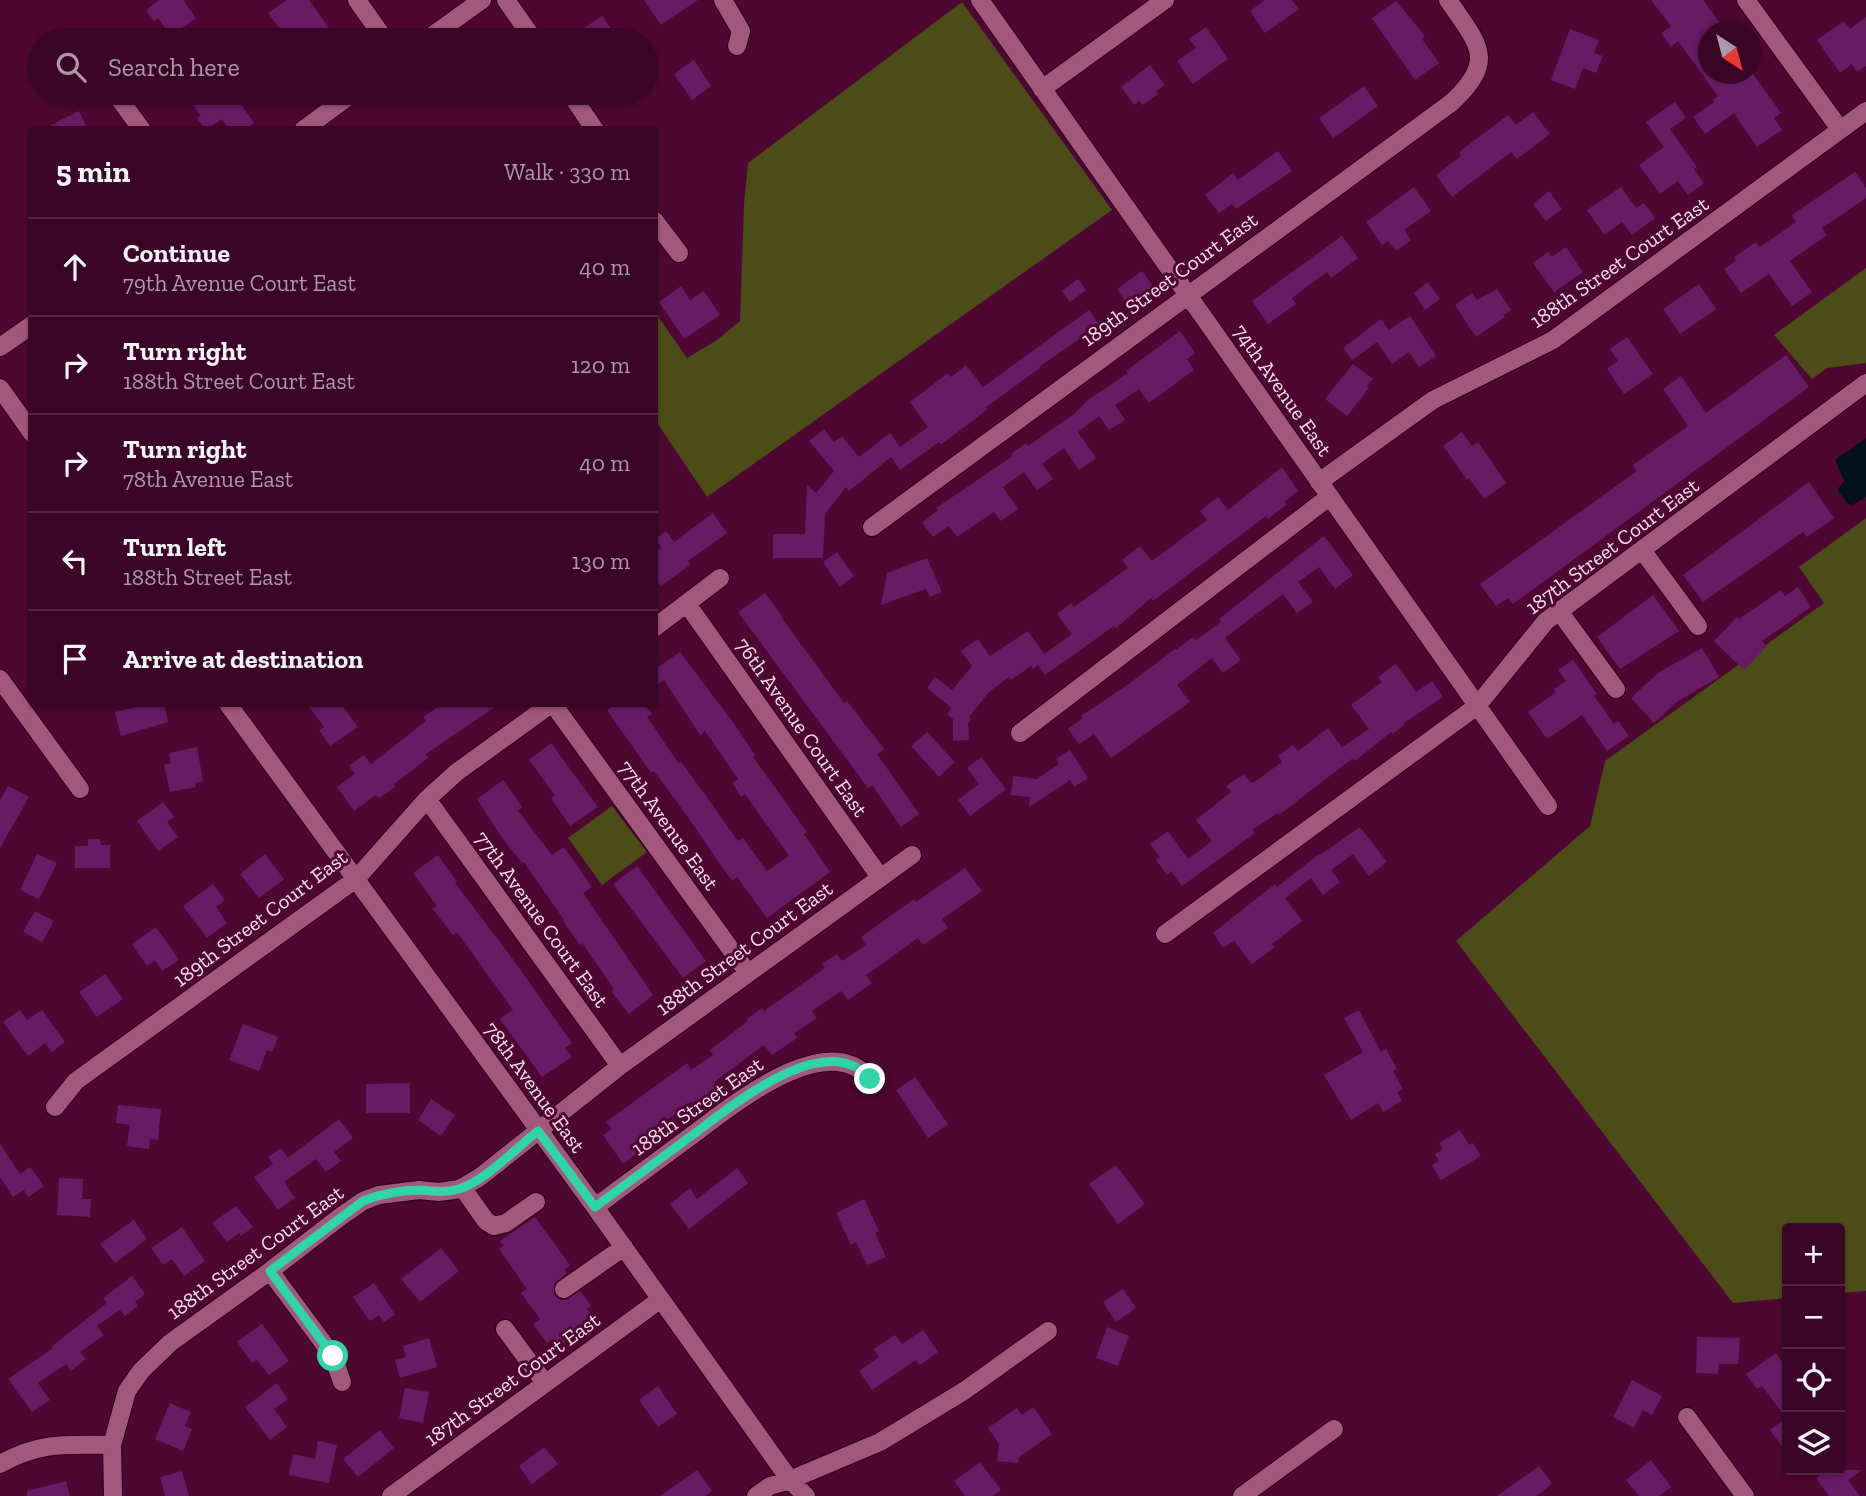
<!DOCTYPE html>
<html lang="en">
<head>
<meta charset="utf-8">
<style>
  body { margin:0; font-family:"Zilla Slab",serif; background:#451332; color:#f1f3f6 }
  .controls { position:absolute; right:21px; bottom:21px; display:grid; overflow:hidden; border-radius:7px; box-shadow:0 2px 5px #0004 }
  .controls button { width:63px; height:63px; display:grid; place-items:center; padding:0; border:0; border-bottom:2px solid #542643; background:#3a0526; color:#f1f3f6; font:35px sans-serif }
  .compass { position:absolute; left:1698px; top:21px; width:63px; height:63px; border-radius:50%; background:#3a0526; box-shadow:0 2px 5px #0004; rotate:144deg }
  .stop { position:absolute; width:21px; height:21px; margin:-16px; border:5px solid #31d4a9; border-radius:50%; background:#fff }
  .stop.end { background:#31d4a9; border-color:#fff; box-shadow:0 2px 7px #0008 }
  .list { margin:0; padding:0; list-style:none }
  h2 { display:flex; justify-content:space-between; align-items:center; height:91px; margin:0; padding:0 28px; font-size:30px }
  h2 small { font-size:23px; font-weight:400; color:#ab99a7 }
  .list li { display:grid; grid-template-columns:46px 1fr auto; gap:21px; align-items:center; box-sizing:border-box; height:98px; padding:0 28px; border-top:2px solid #542643 }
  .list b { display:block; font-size:26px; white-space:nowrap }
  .list p { margin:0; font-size:23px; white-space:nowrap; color:#ab99a7 }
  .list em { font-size:23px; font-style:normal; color:#ab99a7 }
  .icon { flex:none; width:38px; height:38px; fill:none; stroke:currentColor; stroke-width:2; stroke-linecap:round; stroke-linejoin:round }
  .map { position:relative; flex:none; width:1866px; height:1496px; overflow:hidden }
  .search { position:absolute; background:#3a0526; box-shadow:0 2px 5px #0004; left:28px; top:28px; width:630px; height:77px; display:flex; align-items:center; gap:18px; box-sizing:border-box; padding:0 24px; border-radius:38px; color:#ab99a7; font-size:26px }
  .panel { position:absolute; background:#3a0526; box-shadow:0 2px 5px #0004; left:28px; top:126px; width:630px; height:581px; border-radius:7px }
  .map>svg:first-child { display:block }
</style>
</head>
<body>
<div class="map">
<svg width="1866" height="1496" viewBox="0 0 1866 1496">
  <rect width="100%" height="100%" fill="#4e0732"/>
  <path fill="#4b4c17" d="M962 2 1112 210 707 497 655 420V312L687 358 717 340 740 321 744 204 748 163Z
    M1866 268V363L1827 368 1812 379 1774 335Z
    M1866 518V1291L1840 1293V1228H1787V1298L1733 1303 1456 941 1590 826 1605 761 1824 603 1799 567Z
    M612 806 647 852 602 885 568 838Z"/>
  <path fill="#021119" d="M1866 438V497L1852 505 1848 504 1837 490 1844 481 1835 460Z"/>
  <path fill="#671b63" d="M159 0H183L196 18 171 36 158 18 154 21 146 10Z
    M287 0H309L338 40H288L268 13Z
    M644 0H698L661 25Z
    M1265 0H1292L1299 9 1265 33 1250 11Z
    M1651 0H1703L1720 23 1709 31V74H1753L1781 113 1774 118 1782 130 1757 147 1734 113 1705 134 1693 117 1714 102 1713 100 1718 96 1678 41 1671 47 1661 33 1671 26Z
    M1396 1 1425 36 1422 39 1439 63 1415 80 1372 18Z
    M602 16 619 40H584L578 32Z
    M1866 17V66L1857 72 1852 64 1840 73 1817 40 1844 21 1850 29Z
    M1206 27 1228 59 1193 84 1177 61 1196 48 1189 39Z
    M1570 29 1599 40 1594 53 1603 56 1596 73 1583 68 1575 89 1551 80Z
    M694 60 711 86 692 100 674 74Z
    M1150 65 1165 85 1156 91 1158 94 1143 105 1139 101 1134 105 1121 87Z
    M1364 86 1378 106 1333 138 1319 118Z
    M184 93H233L254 123 244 130H229L222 119 205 130 197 118 201 116Z
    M1675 102 1686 118 1670 129 1697 167 1694 169 1704 183 1688 195 1678 181 1660 194 1639 165 1664 147 1646 122Z
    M79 111 88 130H41Z
    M1533 112 1550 134 1517 159 1511 152 1452 197 1436 175 1461 156 1459 152 1508 115 1516 125Z
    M1278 151 1292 171 1236 209 1232 204 1219 213 1205 195 1233 173 1238 180Z
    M1855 172 1866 188V198L1822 228 1827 235 1790 261 1812 292 1792 306 1769 274 1741 293 1724 269 1737 260 1734 257 1756 242 1760 247 1796 222 1792 215Z
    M1414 187 1431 211 1404 230 1411 240 1396 251 1388 241 1382 245 1366 222Z
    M1621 187 1636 208 1644 203 1655 218 1632 235 1622 222 1604 235 1587 210Z
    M1549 191 1562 209 1546 221 1533 204Z
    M1342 236 1358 258 1331 278 1327 272 1305 288 1292 298 1296 304 1268 324 1252 301Z
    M1566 247 1583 272 1554 292 1533 263 1548 252 1552 257Z
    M1142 271 1153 286 1127 304 1117 289Z
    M1078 279 1086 290 1070 302 1062 291Z
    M1428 282 1440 299 1425 310 1414 293Z
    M1699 284 1716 309 1680 334 1663 309Z
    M681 286 690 300 704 291 720 315 684 339 659 302Z
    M1497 289 1511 310 1504 315 1505 317 1476 337 1455 305 1472 293 1477 300Z
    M1089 310 1099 325 1039 367 1040 368 986 407 988 409 951 437 941 444 939 442 900 470 891 457 849 491 846 487 825 514 823 558H773V534H805L807 485 816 493 834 471 809 441 824 429 834 442 842 436 859 457 890 433 900 447 928 427 910 402 948 373 951 377 966 365 983 387Z
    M1410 316 1436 356 1419 367 1409 352 1392 364 1377 342 1352 360 1343 348 1381 319 1389 330Z
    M1180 331 1195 353 1187 359 1194 370 1149 403 1139 389 1115 405 1125 420 1109 430 1099 416 1078 432 1096 458 1079 470 1064 448 1042 464 1053 479 1037 490 1024 472 1003 487 1018 509 1001 521 994 512 957 537 949 526 933 537 922 523 938 510 936 508 1013 456 1011 454 1026 443 1028 446 1074 414 1088 400 1128 373 1126 371Z
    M1627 337 1653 374 1624 394 1607 369 1618 361 1610 349Z
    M1786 355 1809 387 1513 604 1508 598 1496 606 1480 584 1637 471 1633 465 1688 426 1663 389 1681 376 1706 413Z
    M1353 364 1373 379 1367 386 1369 388 1347 416 1325 399Z
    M1462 432 1472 446 1478 442 1506 483 1484 499 1469 478 1467 480 1443 446Z
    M1282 467 1298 491 1284 502 1286 505 1268 519 1266 516 1153 601 1151 598 1116 628 1114 626 1045 675 1038 665 1033 669 1031 666 1011 680 1009 677 989 692 969 717 971 719 968 723 969 740 953 741V719L947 714 952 708 927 688 935 677 952 690 972 666 961 651 978 639 990 656 1028 631 1044 654 1072 634 1057 614 1071 603 1074 607 1128 568 1122 560 1140 546 1152 561 1207 520 1200 511 1218 497 1228 510Z
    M1809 482 1834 518 1807 537 1803 532 1703 602 1683 575Z
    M713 513 727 533 688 561 690 565 661 586 654 577V553L662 548 655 539 666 531 674 542Z
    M1324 536 1353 575 1335 589 1319 567 1298 582 1313 602 1297 613 1283 594 1247 621 1225 638 1241 660 1223 673 1212 658 1177 685 1190 702 1111 758 1094 734 1079 744 1068 729 1083 718 1081 716 1130 683 1175 649 1176 650 1193 637 1196 640 1221 622 1219 619Z
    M837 552 854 576 840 587 823 562Z
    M927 558 942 592 930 597 926 589 881 605 887 573Z
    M1798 587 1811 607 1762 641 1767 646 1744 670 1714 641 1737 617 1739 619 1781 590 1785 596Z
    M765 593 782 616 781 617 844 703 847 701 884 749 877 754 919 814 901 827 872 785 868 788 738 612Z
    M1653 595 1679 631 1620 669 1597 637Z
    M1702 648 1719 677 1678 701 1654 723 1631 698 1658 673Z
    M680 652 735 725 755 755 753 757 807 832 804 834 830 872 767 918 737 877 732 881 680 806 654 771 651 773 607 710 616 704H644L652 714 647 717 679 764 681 762 704 793 738 841 743 838 767 871 789 856 745 794 741 797 732 783 738 779 705 731 700 735 664 680 654 687V670Z
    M1573 660 1597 694 1594 696 1614 724 1618 721 1629 736 1607 751 1582 715 1547 739 1528 712 1556 692 1554 689 1566 681 1558 670Z
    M1396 664 1416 692 1432 681 1443 697 1404 723 1405 724 1393 734 1391 732 1355 761 1353 758 1279 815 1278 813 1252 830 1255 833 1182 886 1171 871 1167 875 1156 860 1160 857 1150 844 1168 831 1188 859 1212 841 1196 820 1231 792 1226 786 1244 774 1251 783 1256 781 1282 762 1278 756 1293 745 1298 751 1328 728 1342 747 1369 729 1351 705 1382 682 1378 677Z
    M149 704H164L168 722 121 736 115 712Z
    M307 704H341L358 727 330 746 319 730 324 727Z
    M442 704H499L426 754 428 758 394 784 395 787 379 798 376 795 354 811 337 787 355 774 349 766 364 755 371 764 426 721 423 717Z
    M927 732 955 762 939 777 911 746Z
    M551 743 598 807 570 826 551 798 555 795 529 760Z
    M197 747 203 781 195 783 196 787 170 792 164 765 171 763 169 753Z
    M1070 750 1088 778 1074 787 1070 780 1029 807 1030 797 1011 795 1013 776 1037 779 1059 764 1056 759Z
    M981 757 1006 789 970 816 958 800 979 784 967 768Z
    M503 780 522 807 518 811 552 855 564 847 592 887 583 893 653 995 629 1014 611 991 614 989 582 943 580 945 563 921 564 920 524 862 522 863 500 835 477 799Z
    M8 786 29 797 0 848V800Z
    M163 802 174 817 167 822 178 837 158 851 137 821Z
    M1360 827 1387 862 1369 876 1353 854 1331 870 1340 882 1323 895 1311 878 1285 898 1302 921 1272 944 1275 947 1252 964 1234 941 1223 948 1213 933 1275 884 1277 887 1319 854 1320 855Z
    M88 839H100L101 845H110V868H75V846H88Z
    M37 854 57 863 39 899 20 890Z
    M265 854 284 879 259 898 240 874Z
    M438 855 457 882 455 883 512 958 572 1043 565 1048 572 1057 542 1077 500 1019 513 1010 457 932 453 935 433 909 437 906 413 873Z
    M637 866 706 961 683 978 613 884Z
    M965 868 982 891 942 919 948 928 923 945 918 938 866 975 872 983 848 1000 841 991 812 1011 817 1018 794 1033 797 1038 772 1055 764 1045 714 1082 721 1093 697 1110 691 1102 642 1139 647 1146 623 1164 603 1135 612 1129 606 1122 687 1063 691 1070 713 1055 710 1050 748 1021 747 1019 762 1008 764 1011 825 968 822 964 837 954 842 961 866 945 861 937 914 899 916 902Z
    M213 884 225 900 216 907 227 923 207 938 183 906Z
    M35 911 54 921 42 942 23 932Z
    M156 927 179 960 162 971 155 960 147 966 132 944Z
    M105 974 123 999 97 1017 79 992Z
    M20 1010 27 1020 42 1010 65 1042 52 1052 45 1043 28 1056 3 1022Z
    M1359 1010 1381 1052 1386 1049 1397 1069 1393 1071 1403 1089 1397 1092 1402 1101 1383 1112 1378 1103 1351 1120 1324 1075 1363 1052 1344 1018Z
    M243 1024 278 1037 272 1052 267 1050 259 1071 229 1060Z
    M915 1077 948 1124 928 1138 896 1090Z
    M410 1083V1113H366V1084Z
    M431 1099 455 1115 441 1136 418 1120Z
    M118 1105 161 1109 158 1140 150 1139 149 1149 127 1146 130 1125 116 1123Z
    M339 1119 353 1138 334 1152 341 1161 326 1172 316 1159 284 1182 295 1198 278 1210 254 1177 273 1164 268 1157 281 1148 288 1158Z
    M1460 1130 1469 1145 1473 1143 1481 1156 1441 1180 1432 1165 1439 1161 1435 1154 1443 1149 1439 1143Z
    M0 1144 20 1174 30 1167 44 1186 28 1197 24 1190 13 1197 0 1177Z
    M1116 1165 1145 1204 1118 1224 1089 1184Z
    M737 1168 748 1183 689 1229 670 1204 690 1188 697 1199Z
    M59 1178 83 1179 82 1199H91L90 1217 57 1215Z
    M864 1199 879 1231 875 1233 886 1257 867 1265 856 1242 851 1245 836 1213Z
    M236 1206 253 1227 241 1236 239 1233 227 1242 212 1223Z
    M535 1217 570 1265 564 1270 567 1273 554 1284V1295L560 1300H566L580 1291 591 1306 587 1309 595 1320 558 1347 552 1339 547 1343 533 1324 540 1319 521 1293 527 1289 499 1249 504 1246 500 1241Z
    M134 1220 147 1239 115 1263 100 1244Z
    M182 1227 205 1261 184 1276 172 1259 163 1265 151 1248Z
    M441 1248 459 1271 420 1302 401 1279Z
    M132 1276 145 1294 135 1302 138 1306 125 1316 120 1310 97 1326 104 1335 80 1352 86 1359 71 1371 66 1364 38 1383 50 1400 32 1412 8 1379 53 1348 52 1346 107 1303 103 1298Z
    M374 1283 395 1314 384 1322 379 1315 370 1321 353 1297Z
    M1123 1289 1136 1308 1116 1322 1103 1302Z
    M262 1324 289 1361 269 1375 257 1360 252 1363 237 1342Z
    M1107 1327 1129 1336 1118 1366 1096 1358Z
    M923 1330 938 1352 920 1365 916 1360 872 1390 859 1371 879 1357 874 1349 895 1335 902 1344Z
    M1697 1337 1740 1338 1738 1364H1719L1718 1374 1696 1373Z
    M429 1338 437 1367 400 1378 395 1360 406 1357 403 1346Z
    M1776 1353 1787 1370V1453L1770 1430 1786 1418 1762 1386 1757 1389 1746 1374Z
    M1632 1380 1662 1396 1652 1415 1643 1410 1634 1428 1613 1417Z
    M277 1383 288 1399 274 1409 287 1427 270 1440 245 1407Z
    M658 1386 677 1414 658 1427 639 1400Z
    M405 1388 429 1392 423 1423 399 1418Z
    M170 1403 191 1412 185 1426 192 1429 183 1451 155 1439Z
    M1033 1407 1052 1434 1019 1457 1018 1463 997 1461 999 1444 988 1428 1017 1408 1022 1415Z
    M380 1430 394 1448 358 1477 343 1459Z
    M318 1441 337 1445 329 1483 289 1475 293 1454 315 1459Z
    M544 1447 558 1464 532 1484 519 1466Z
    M1651 1460 1671 1487 1659 1496H1639L1626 1480Z
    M980 1462 1001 1490 993 1496H965L954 1481Z
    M1539 1466 1552 1484 1536 1496H1497Z
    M697 1470 712 1491 705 1496H660Z
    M1827 1470H1862L1848 1480 1860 1496H1829L1816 1478Z
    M182 1471 189 1496H165L160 1477Z
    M66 1481 70 1496H27V1491Z"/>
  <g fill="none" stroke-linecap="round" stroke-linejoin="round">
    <defs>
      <path id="minor" d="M357 0 385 40
        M506 0 534 40
        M723 0 741 31 737 46
        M980 0 1548 806
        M1746 0 1840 129
        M426 40 482 0
        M1042 89 1165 0
        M115 93 142 130
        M570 93 595 130
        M303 130 353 93
        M654 220 679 253
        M0 347 32 325
        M0 388 32 433
        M1319 482 1433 400 1553 340 1866 111
        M872 527 1451 103C1498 60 1478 44 1448 0
        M1642 550 1698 626
        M687 604 880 877
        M1559 611 1616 689
        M654 628 720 578
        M0 679 80 789
        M228 704 595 1207 790 1480 806 1496
        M553 704 748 973
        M1020 733 1329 497
        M427 799 620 1066
        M1165 934 1477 706 1546 621 1866 383
        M55 1107 76 1081 356 879 427 799 457 772 551 704
        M462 1187 486 1221 494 1226 506 1223 536 1202
        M595 1207C626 1184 656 1162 687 1139 726 1111 825 1025 870 1079
        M270 1271 333 1356 342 1382
        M564 1289 624 1247
        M505 1329 545 1383
        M1687 1417 1745 1496
        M112 1445 113 1496
        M0 1464C41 1441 66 1445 112 1445L127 1391 141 1371 170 1343 270 1271 340 1217 363 1201 379 1195 419 1190 439 1192 460 1189 480 1177 620 1066 912 855
        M391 1496 661 1299
        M756 1496 770 1486 790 1480 880 1442 964 1391 1048 1331
        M1242 1496 1334 1429"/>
    </defs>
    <use href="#minor" stroke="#2b0018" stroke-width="20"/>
    <use href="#minor" stroke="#a2577c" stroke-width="18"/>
  </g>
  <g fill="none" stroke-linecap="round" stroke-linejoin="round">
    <path stroke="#31d4a9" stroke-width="9" d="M333 1356 270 1271 363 1201C381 1194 402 1190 421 1190 434 1191 446 1193 459 1189 485 1181 516 1148 538 1131L595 1207C626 1184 656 1162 687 1139 726 1111 825 1025 870 1079"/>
  </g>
  <g text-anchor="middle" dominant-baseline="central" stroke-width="6" stroke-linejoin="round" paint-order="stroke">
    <g font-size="21" fill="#f9dfea" stroke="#4e0732">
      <text transform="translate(1619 262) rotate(-35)">188th Street Court East</text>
      <text transform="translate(1169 279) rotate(-36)">189th Street Court East</text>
      <text transform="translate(1283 390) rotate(55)">74th Avenue East</text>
      <text transform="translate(1612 546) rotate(-37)">187th Street Court East</text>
      <text transform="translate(802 727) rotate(55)">76th Avenue Court East</text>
      <text transform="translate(669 825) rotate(54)">77th Avenue East</text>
      <text transform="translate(260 918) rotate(-37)">189th Street Court East</text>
      <text transform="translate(542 919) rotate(54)">77th Avenue Court East</text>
      <text transform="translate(744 948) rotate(-36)">188th Street Court East</text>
      <text transform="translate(535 1087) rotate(54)">78th Avenue East</text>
      <text transform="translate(697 1106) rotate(-35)">188th Street East</text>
      <text transform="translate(255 1252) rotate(-36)">188th Street Court East</text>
      <text transform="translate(512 1379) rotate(-36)">187th Street Court East</text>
    </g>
  </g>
</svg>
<div class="controls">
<button>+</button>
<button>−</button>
<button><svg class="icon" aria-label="locate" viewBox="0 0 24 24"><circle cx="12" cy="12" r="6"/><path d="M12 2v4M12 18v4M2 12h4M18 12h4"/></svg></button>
<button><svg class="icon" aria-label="layers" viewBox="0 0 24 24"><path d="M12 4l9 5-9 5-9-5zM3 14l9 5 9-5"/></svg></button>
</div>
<svg class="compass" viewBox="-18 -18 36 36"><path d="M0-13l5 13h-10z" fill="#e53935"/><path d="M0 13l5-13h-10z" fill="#ab99a7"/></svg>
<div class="stop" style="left:333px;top:1356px"></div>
<div class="stop end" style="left:870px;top:1079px"></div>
<div class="search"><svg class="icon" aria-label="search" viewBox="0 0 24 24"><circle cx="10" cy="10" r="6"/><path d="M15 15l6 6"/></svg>Search here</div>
<section class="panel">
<h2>5 min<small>Walk · 330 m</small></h2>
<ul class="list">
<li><svg class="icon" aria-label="ahead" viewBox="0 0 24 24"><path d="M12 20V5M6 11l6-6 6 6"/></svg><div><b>Continue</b><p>79th Avenue Court East</p></div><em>40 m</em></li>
<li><svg class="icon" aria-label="right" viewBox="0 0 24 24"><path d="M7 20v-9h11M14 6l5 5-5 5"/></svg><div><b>Turn right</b><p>188th Street Court East</p></div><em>120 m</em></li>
<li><svg class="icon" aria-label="right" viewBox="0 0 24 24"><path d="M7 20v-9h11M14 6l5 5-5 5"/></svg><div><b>Turn right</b><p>78th Avenue East</p></div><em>40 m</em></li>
<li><svg class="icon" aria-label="left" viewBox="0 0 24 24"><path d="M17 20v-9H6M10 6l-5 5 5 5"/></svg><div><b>Turn left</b><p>188th Street East</p></div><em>130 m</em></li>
<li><svg class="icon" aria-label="arrive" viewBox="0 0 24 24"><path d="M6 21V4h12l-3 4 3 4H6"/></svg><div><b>Arrive at destination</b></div></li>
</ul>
</section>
</div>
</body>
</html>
